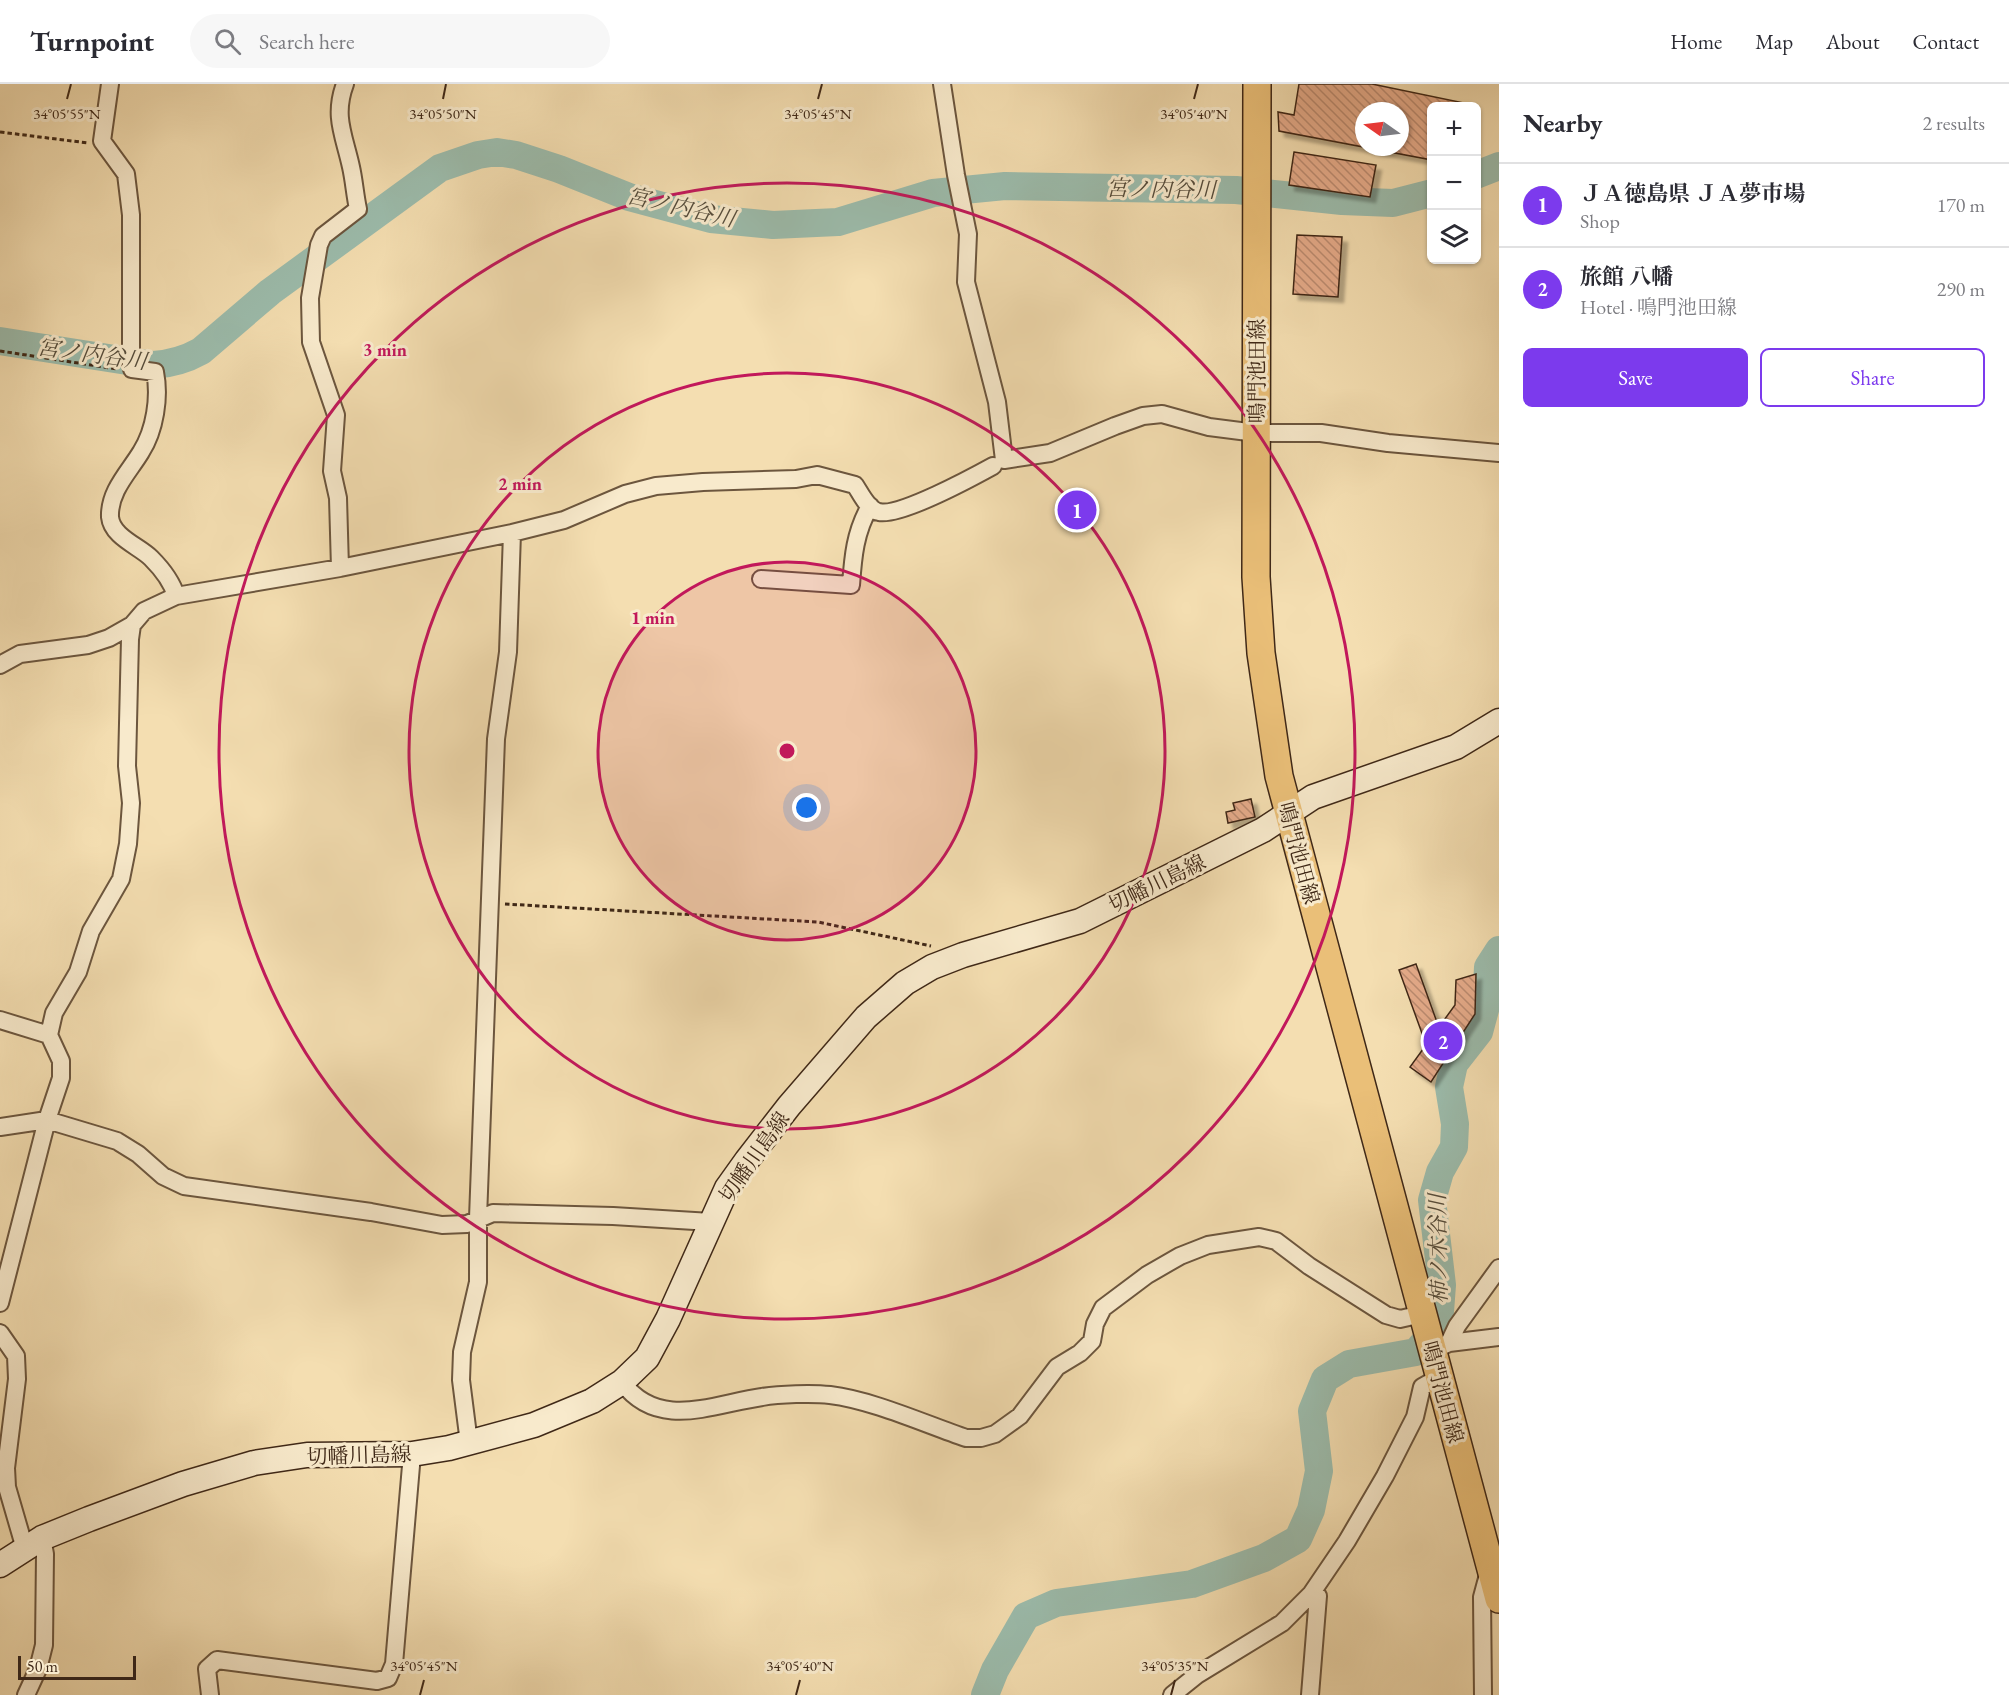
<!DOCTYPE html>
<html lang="en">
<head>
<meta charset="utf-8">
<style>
  body { margin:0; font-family:"EB Garamond","Noto Serif JP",serif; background:#f7f7f7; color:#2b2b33 }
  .controls { position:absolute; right:18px; top:18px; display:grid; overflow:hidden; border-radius:9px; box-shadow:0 2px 4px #0004 }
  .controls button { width:54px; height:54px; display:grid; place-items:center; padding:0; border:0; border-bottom:2px solid #e1e1e2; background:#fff; color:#2b2b33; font:30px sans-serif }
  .compass { position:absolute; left:1355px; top:18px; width:54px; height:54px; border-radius:50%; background:#fff; box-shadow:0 2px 4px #0004; rotate:284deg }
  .scale { position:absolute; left:18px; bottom:15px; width:118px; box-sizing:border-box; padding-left:6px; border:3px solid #3f2817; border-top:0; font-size:16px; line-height:21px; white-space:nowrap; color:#3f2817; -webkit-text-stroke:4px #f8eacc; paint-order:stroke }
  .you { position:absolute; left:807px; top:724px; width:21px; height:21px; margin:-15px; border:4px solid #fff; border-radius:50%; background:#1a73e8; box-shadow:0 0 0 9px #1a73e833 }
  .badge { display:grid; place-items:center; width:39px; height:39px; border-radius:50%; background:#7c3aed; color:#fff; font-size:20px; font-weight:700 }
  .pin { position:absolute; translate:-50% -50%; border:3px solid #fff; box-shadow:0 2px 6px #0006 }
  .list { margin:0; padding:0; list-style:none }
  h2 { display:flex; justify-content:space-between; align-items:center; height:78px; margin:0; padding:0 24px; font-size:26px }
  h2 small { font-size:20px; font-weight:400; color:#7c7c81 }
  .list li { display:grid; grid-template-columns:39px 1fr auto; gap:18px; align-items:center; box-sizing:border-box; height:84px; padding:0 24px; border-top:2px solid #e1e1e2 }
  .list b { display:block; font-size:22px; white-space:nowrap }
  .list p { margin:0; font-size:20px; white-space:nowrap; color:#7c7c81 }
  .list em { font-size:20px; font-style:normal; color:#7c7c81 }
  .actions { display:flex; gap:12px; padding:18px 24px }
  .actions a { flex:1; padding:14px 0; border:2px solid #7c3aed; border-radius:9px; text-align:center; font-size:21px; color:#7c3aed }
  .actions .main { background:#7c3aed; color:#fff }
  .icon { flex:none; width:33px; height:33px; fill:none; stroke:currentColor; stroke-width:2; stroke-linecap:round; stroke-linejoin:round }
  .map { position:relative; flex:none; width:1499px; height:1611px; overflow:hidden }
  header { display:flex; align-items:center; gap:36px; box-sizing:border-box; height:84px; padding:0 30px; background:#fff; border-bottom:2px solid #e1e1e2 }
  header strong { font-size:28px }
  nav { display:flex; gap:33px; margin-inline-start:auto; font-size:21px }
  .search { width:420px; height:54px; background:#f7f7f7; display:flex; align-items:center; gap:15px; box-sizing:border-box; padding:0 21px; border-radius:33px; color:#7c7c81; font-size:22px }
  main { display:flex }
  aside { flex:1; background:#fff }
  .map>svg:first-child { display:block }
</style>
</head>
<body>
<header>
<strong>Turnpoint</strong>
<div class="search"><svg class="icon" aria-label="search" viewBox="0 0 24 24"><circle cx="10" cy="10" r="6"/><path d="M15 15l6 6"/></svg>Search here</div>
<nav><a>Home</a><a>Map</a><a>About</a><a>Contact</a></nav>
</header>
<main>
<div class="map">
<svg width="1499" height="1611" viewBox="0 0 1499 1611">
  <defs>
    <pattern id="building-back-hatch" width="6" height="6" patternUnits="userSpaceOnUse" patternTransform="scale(1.5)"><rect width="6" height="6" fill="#e5ab8a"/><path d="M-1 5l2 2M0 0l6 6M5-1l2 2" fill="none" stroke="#bb8b70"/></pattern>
    <filter id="shadow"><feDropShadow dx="5.5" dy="5.5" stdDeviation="1.5" flood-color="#0004"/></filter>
  </defs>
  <rect width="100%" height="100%" fill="#f4deb1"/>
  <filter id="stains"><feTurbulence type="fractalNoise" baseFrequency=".00333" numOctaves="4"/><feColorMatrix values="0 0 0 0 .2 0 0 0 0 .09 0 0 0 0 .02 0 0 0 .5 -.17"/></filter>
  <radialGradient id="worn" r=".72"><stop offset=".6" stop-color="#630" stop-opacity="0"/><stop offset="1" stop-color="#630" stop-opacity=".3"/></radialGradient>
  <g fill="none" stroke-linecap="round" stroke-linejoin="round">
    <path stroke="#9cbcac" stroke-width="28" d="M1476 91 1499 82
      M0 257 153 281C171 280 185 276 201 267L270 208 440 84 478 71 497 68 516 71 559 85 629 113 711 135 773 141 838 138 933 109 1005 102 1236 106 1342 117 1393 119 1432 109
      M985 1611 995 1586 1026 1532 1056 1519 1192 1500 1264 1474 1298 1455 1311 1426 1319 1387 1312 1327 1325 1295 1349 1280 1416 1268 1439 1241 1442 1201 1432 1116 1440 1088 1454 1063 1455 1040 1449 1003 1454 980 1479 948 1486 922 1488 883 1499 866"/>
  </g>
  <path fill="url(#building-back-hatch)" stroke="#3f2817" stroke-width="1.5" fill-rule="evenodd" filter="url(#shadow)" d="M1299 0H1372L1464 19 1463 22H1432V76L1279 47 1278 28 1294 31ZM1364 27H1400V63H1364Z
    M1294 68 1376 81 1370 113 1289 101Z
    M1297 151 1342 153 1338 213 1293 210Z
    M1251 715 1255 733 1228 739 1226 728 1235 726 1233 719Z
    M1416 880 1438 941 1423 952 1399 886Z
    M1476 890 1475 930 1431 998 1410 983 1455 921 1456 896Z"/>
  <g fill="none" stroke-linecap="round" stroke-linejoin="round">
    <defs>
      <path id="minor" d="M110 0 102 57 126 90 131 131V281L132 285 155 288C160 313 155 346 141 368 129 388 109 407 110 433 112 453 139 462 151 474 162 485 172 498 176 512
        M942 0 956 91 968 150 966 198 997 318 1004 376 1050 369 1115 342 1143 332 1162 330 1209 343 1256 349H1321L1388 359 1499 369
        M340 484 338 414 332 387 336 331 311 258 310 214 319 161 323 152 358 125C355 111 354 96 351 83 344 51 333 32 345 0
        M761 495 851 501C853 473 855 448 870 422
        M0 581 20 570 88 561 109 554 132 541 144 527 176 512 340 484 512 449 564 436 625 410 656 402 703 398 796 395 817 391 855 401C861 410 868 426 879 428 899 433 973 393 993 382
        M0 936 49 951
        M0 1043 47 1036 117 1057 138 1070 163 1092 184 1102 371 1128 442 1141 467 1140 493 1129 613 1132 711 1138
        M0 1219 47 1036 61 994V977L49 951 54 929 78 888 91 847 121 795 128 760 131 719 127 682 130 555 132 541
        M0 1249 16 1272 17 1295 6 1384 7 1403 25 1465
        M1449 1259 1499 1253
        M1432 1267 1449 1259 1457 1242 1499 1184
        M622 1298C658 1347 713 1320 762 1313 779 1310 813 1309 830 1311 872 1316 925 1340 966 1354H981L995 1350 1020 1332 1057 1283 1080 1269 1092 1257 1095 1240 1103 1224 1147 1191 1180 1172 1208 1161 1259 1153 1276 1157 1309 1182 1386 1231 1400 1235 1422 1230
        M469 1359 461 1296 462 1268 478 1198V1134L496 655 508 568 512 449
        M26 1611 38 1585 44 1561 45 1470 42 1454
        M210 1611 207 1585 217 1576 377 1597 388 1594 394 1580 412 1370
        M1172 1611 1197 1591 1282 1539 1311 1510 1347 1457 1385 1392 1415 1333 1422 1303 1438 1294
        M1310 1611 1318 1512 1311 1510
        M1483 1611 1482 1513 1489 1487"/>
      <path id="secondary" d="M0 1481 42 1454 89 1435 183 1400 254 1379 307 1371 412 1370 449 1364 534 1341 592 1317 622 1298 647 1274 668 1235 727 1104 747 1076 789 1022 866 933 905 899 932 883 963 871 1080 837 1263 746 1313 713 1456 663 1499 637"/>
      <path id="primary" d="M1257 0 1256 493 1261 569 1279 692 1499 1515"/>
    </defs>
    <use href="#minor" stroke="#6c563e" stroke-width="20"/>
    <use href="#secondary" stroke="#3f2817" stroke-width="27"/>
    <use href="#primary" stroke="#3f2817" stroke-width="30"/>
    <path stroke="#3f2817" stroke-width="3" stroke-dasharray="4.5 3" stroke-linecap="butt" d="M0 48 88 59
      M0 267 117 285
      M505 820 818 838 931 862"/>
    <use href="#minor" stroke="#f8eacc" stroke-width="16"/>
    <use href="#secondary" stroke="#f8eacc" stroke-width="24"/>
    <use href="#primary" stroke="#eabf78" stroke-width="27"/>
  </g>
  <path fill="none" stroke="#3f2817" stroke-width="2" d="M67 15 71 0M443 15 446 0M818 15 822 0M1194 15 1198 0M420 1611 424 1596M796 1611 800 1596M1171 1611 1175 1596"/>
  <circle cx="787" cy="667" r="189" fill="#c2185b" fill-opacity=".12"/>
  <g fill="none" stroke="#c2185b" stroke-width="3">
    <circle cx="787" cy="667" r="189"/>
    <circle cx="787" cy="667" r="378"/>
    <circle cx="787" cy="667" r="568"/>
  </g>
  <g text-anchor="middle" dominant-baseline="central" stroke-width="6" stroke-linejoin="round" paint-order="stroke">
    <g font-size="21" fill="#3f2817" stroke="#f8eacc">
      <text transform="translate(1256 287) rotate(-90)">鳴門池田線</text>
      <text transform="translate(1299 769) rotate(75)">鳴門池田線</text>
      <text transform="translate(1157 799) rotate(-26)">切幡川島線</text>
      <text transform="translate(754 1073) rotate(-55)">切幡川島線</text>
      <text transform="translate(1443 1308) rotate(75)">鳴門池田線</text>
      <text transform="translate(359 1371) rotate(-2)">切幡川島線</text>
    </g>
    <g font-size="22" font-style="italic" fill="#564d3c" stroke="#f8eacc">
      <text transform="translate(1161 105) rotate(1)">宮ノ内谷川</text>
      <text transform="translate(681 123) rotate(13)">宮ノ内谷川</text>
      <text transform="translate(92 270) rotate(8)">宮ノ内谷川</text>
      <text transform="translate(1438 1165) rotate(-91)">柿ノ木谷川</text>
    </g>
  </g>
  <g font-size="15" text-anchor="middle" fill="#3f2817" stroke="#f8eacc" stroke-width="6" stroke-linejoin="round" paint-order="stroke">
    <text x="67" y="35">34°05'55"N</text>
    <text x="443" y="35">34°05'50"N</text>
    <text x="818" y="35">34°05'45"N</text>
    <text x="1194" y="35">34°05'40"N</text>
    <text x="424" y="1587">34°05'45"N</text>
    <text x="800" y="1587">34°05'40"N</text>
    <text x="1175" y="1587">34°05'35"N</text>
  </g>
  <circle cx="787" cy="667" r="9" fill="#c2185b" stroke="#f8eacc" stroke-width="3"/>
  <g font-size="18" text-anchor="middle" font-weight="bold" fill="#c2185b" stroke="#f8eacc" stroke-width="6" stroke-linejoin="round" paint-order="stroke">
    <text x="385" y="272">3 min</text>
    <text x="520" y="406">2 min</text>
    <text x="653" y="540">1 min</text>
  </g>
  <rect width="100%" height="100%" filter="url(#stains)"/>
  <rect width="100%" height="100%" fill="url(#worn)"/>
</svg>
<div class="controls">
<button>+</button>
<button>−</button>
<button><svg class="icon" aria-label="layers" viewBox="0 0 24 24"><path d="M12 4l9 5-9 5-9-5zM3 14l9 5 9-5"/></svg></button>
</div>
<svg class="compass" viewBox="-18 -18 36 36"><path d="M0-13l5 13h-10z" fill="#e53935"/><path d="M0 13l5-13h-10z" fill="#7c7c81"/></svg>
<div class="scale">50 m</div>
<div class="you"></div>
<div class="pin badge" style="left:1077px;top:426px">1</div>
<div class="pin badge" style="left:1443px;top:957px">2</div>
</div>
<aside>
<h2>Nearby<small>2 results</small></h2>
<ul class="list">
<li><span class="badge">1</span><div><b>ＪＡ徳島県 ＪＡ夢市場</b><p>Shop</p></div><em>170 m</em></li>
<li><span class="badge">2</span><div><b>旅館 八幡</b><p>Hotel · 鳴門池田線</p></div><em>290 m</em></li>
</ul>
<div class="actions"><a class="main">Save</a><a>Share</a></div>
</aside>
</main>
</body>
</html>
